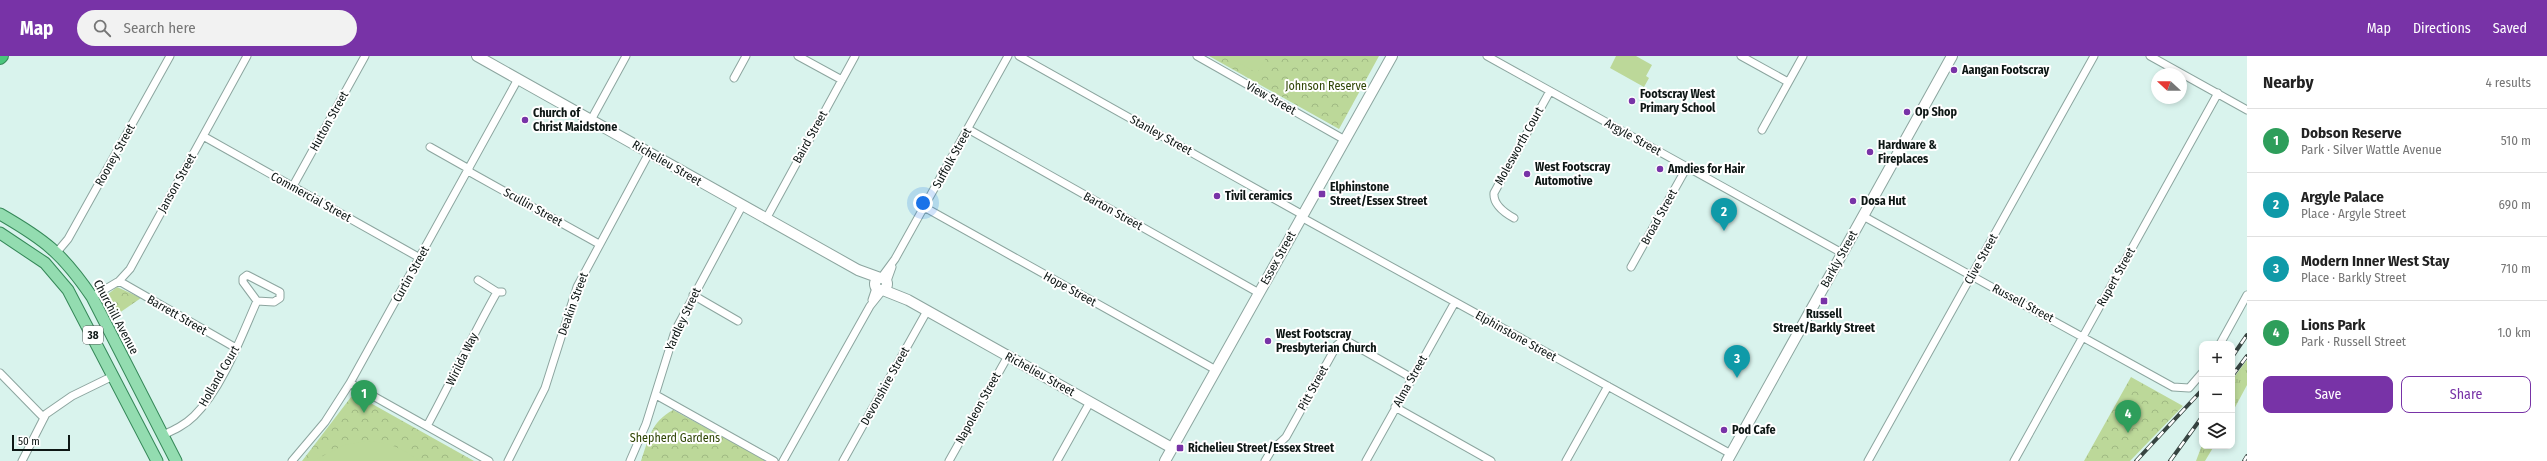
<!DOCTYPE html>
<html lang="en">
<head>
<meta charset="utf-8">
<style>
  body { margin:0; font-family:"Fira Sans Condensed",sans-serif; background:#f2f2f2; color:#222 }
  .controls { position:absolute; right:12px; bottom:12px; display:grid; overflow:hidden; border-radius:8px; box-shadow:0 2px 6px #0003 }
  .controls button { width:36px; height:36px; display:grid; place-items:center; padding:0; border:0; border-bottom:1px solid #e0e0e0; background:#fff; color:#222; font:20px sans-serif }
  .compass { position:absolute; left:2151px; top:12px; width:36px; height:36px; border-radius:50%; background:#fff; box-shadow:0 2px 6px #0003; rotate:291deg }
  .scale { position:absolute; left:12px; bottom:10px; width:58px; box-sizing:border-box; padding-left:4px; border:2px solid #0d1614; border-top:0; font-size:11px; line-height:14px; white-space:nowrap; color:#0d1614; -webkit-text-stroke:3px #fff; paint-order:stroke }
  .you { position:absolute; left:923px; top:147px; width:14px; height:14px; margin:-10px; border:3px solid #fff; border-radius:50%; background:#1a73e8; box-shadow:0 0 0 6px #1a73e833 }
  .badge { display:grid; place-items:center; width:26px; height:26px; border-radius:50%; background:#7833a7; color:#fff; font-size:13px; font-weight:700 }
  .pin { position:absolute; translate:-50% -33px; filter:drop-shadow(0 1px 2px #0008) }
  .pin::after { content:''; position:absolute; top:21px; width:14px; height:12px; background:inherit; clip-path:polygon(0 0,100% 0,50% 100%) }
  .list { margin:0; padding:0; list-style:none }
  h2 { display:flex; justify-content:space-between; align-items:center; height:52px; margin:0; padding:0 16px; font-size:17px }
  h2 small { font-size:13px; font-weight:400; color:#767676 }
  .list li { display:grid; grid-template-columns:26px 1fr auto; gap:12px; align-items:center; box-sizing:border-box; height:64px; padding:0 16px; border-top:1px solid #e0e0e0 }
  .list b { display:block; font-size:15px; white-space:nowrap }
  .list p { margin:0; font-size:13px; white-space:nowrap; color:#767676 }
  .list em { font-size:13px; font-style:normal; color:#767676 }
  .actions { display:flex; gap:8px; padding:12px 16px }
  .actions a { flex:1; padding:9px 0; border:1px solid #7833a7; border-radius:8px; text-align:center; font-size:14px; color:#7833a7 }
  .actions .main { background:#7833a7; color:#fff }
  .icon { flex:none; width:22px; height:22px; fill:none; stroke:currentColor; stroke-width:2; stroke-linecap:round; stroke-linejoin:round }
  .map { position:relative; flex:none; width:2247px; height:405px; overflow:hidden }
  header { display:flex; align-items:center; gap:24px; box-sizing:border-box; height:56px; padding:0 20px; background:#7833a7; color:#fff }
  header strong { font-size:19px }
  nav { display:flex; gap:22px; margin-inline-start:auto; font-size:14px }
  .search { width:280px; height:36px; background:#f2f2f2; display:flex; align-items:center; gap:10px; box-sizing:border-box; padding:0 14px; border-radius:22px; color:#767676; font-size:15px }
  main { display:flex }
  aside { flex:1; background:#fff }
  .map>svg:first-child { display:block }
</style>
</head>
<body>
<header>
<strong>Map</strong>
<div class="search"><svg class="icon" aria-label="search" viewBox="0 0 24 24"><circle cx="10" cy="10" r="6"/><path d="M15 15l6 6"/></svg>Search here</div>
<nav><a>Map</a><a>Directions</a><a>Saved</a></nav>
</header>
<main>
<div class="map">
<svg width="2247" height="405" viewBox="0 0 2247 405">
  <defs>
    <pattern id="grass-tufts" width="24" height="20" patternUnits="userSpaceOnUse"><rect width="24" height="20" fill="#bcd899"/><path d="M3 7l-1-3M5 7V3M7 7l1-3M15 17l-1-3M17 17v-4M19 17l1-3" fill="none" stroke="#a0b983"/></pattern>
    <pattern id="park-crowns" width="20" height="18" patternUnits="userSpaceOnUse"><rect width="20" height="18" fill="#bcd899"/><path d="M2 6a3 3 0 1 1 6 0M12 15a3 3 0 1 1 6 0" fill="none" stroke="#a0b983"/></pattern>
  </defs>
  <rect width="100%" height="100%" fill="#d9f3ed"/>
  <path fill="url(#grass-tufts)" d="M2247 304V329L2232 357V324Z
    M2202 389 2214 390 2205 405H2196Z"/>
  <path fill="url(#park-crowns)" d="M1209 0H1379L1339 73Z
    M117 231 141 242 109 264 101 248 102 243Z
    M2131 321 2183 350 2130 405H2084Z
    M358 340 474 405H302L351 341Z
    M673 354 764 403V405H641C649 382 651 366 673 354Z"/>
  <path fill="#bcd899" d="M1226 0H1267L1257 17Z
    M1616 0H1636L1652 9 1646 20 1649 22 1644 31 1610 12Z
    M367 385C386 386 404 392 419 405H313L344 389Z"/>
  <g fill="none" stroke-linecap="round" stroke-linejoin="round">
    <defs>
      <path id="street" d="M798 0 842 24
        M1019 0 1303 159
        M1197 0 1345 84
        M1487 0 1842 197
        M1741 0 1788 26
        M2150 0 2247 54
        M734 22 746 0
        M591 64 626 0
        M968 73 1259 237
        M1762 74 1803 0
        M203 80 420 202
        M430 91 469 113
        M468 115 599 188
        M293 130 365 0
        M924 151 1216 314
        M1863 160 2173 331 2189 332 2202 317
        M1301 161 1731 398
        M1514 162C1505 157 1493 148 1494 137L1550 35
        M766 163 855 0
        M57 196 68 183 170 0
        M1631 211 1687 111
        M247 219 280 236V242L274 246 257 245 243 226V222Z
        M881 222 895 203 1008 0
        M478 224 497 236H502
        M119 225 236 292
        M887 225 892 211
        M693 239 738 265
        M92 241 119 225 130 213 247 0
        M872 244 876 232
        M2220 288 2247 239
        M0 317 43 361
        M350 327 489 405
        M656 339 774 405
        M1395 351 1491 405
        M427 370C451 326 472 280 497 236
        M163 379C174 374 185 369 194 360 222 333 241 281 257 245
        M22 405 46 358 72 340 113 320
        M292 405 325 366 350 327 518 23
        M508 405 545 332 577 231 649 97
        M630 405 646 368 675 275 742 150
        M783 405 870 250 882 235
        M843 405 927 255
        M949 405 1008 300
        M1057 405 1090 346
        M1265 405 1271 395 1286 381 1337 289 1342 285H1347L1412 322
        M1366 405 1455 246
        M1566 405 1608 330
        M1868 405 2094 0
        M2014 405 2218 37"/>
      <path id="secondary" d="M477 0 858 214 880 222
        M875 228a6 6 0 1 1 12 0a6 6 0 1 1-12 0Z
        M883 234 908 244 1172 392
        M1165 405 1392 0
        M1727 405 1952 0"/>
      <path id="primary" d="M0 158C45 184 62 197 92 241L176 405
        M0 177 45 207 68 234 157 405"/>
      <path id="highway" d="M0 2 2 0"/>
    </defs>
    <use href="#street" stroke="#8ca59f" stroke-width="9"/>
    <use href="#secondary" stroke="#8ca59f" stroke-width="12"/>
    <use href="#primary" stroke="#358858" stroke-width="13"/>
    <use href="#highway" stroke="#358858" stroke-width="14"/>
    <use href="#street" stroke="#fff" stroke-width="7"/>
    <use href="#secondary" stroke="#fff" stroke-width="10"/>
    <use href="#primary" stroke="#93dcb0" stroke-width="11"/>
    <use href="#highway" stroke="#4bc57c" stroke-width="12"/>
    <defs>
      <path id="rail" d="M2232 301 2247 279
        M2232 320 2247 300
        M2136 405 2202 334
        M2170 405 2202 361
        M2244 405 2247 400"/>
    </defs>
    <use href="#rail" stroke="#374441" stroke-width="4"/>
    <use href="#rail" stroke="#fff" stroke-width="2.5" stroke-dasharray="8" stroke-linecap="butt"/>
  </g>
  <g fill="#7833a7" stroke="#fff" stroke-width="1.5">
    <circle cx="1954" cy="14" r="4"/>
    <circle cx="1632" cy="45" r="4"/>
    <circle cx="1907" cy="56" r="4"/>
    <circle cx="525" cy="64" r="4"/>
    <circle cx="1870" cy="96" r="4"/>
    <circle cx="1660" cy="113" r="4"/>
    <circle cx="1527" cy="118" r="4"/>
    <rect x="1318" y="134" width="8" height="8" rx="2"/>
    <circle cx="1217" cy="140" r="4"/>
    <circle cx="1853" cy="145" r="4"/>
    <rect x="1820" y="241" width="8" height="8" rx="2"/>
    <circle cx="1268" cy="285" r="4"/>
    <circle cx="1724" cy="374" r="4"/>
    <rect x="1176" y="388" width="8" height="8" rx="2"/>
  </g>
  <g text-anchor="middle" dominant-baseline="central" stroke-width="4" stroke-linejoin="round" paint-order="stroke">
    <rect fill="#fff" stroke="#565c5a" stroke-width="1" x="83" y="270" width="20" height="18" rx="3"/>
    <g font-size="11" font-weight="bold" fill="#0d1614">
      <text x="93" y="279">38</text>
    </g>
    <g font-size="12" font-weight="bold" fill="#0d1614" stroke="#fff" text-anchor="start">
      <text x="1962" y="14">Aangan Footscray</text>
      <text x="1640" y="38">Footscray West<tspan x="1640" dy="14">Primary School</tspan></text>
      <text x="1915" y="56">Op Shop</text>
      <text x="533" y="57">Church of<tspan x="533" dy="14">Christ Maidstone</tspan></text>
      <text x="1878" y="89">Hardware &amp;<tspan x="1878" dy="14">Fireplaces</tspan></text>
      <text x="1535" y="111">West Footscray<tspan x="1535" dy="14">Automotive</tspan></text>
      <text x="1668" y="113">Amdies for Hair</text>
      <text x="1330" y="131">Elphinstone<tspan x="1330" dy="14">Street/Essex Street</tspan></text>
      <text x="1225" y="140">Tivil ceramics</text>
      <text x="1861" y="145">Dosa Hut</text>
      <text x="1824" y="258" text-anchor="middle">Russell<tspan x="1824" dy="14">Street/Barkly Street</tspan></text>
      <text x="1276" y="278">West Footscray<tspan x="1276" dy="14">Presbyterian Church</tspan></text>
      <text x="1732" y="374">Pod Cafe</text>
      <text x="1188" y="392">Richelieu Street/Essex Street</text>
    </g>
    <g font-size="12" fill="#304606" stroke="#fff">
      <text x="1326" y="30">Johnson Reserve</text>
      <text x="675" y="382">Shepherd Gardens</text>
    </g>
    <g font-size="12" fill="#0d1614" stroke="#fff">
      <text transform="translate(1271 42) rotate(29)">View Street</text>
      <text transform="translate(329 65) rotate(-61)">Hutton Street</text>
      <text transform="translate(1161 79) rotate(29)">Stanley Street</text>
      <text transform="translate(810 81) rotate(-61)">Baird Street</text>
      <text transform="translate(1633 81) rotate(29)">Argyle Street</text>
      <text transform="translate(1519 90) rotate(-61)">Molesworth Court</text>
      <text transform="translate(115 99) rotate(-61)">Rooney Street</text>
      <text transform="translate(952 102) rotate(-61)">Suffolk Street</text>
      <text transform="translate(667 107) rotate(30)">Richelieu Street</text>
      <text transform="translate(177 127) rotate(-61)">Janson Street</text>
      <text transform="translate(311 141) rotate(29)">Commercial Street</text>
      <text transform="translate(533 151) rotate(29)">Scullin Street</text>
      <text transform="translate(1113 155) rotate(29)">Barton Street</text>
      <text transform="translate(1659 161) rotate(-61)">Broad Street</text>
      <text transform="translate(1278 202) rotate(-61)">Essex Street</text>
      <text transform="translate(1839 203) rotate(-61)">Barkly Street</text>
      <text transform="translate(1981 203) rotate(-61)">Clive Street</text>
      <text transform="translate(411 218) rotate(-61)">Curtin Street</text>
      <text transform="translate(2116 221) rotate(-61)">Rupert Street</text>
      <text transform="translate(1070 233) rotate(29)">Hope Street</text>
      <text transform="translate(2023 247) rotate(28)">Russell Street</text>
      <text transform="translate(573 248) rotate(-70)">Deakin Street</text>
      <text transform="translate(177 259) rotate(30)">Barrett Street</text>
      <text transform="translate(116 261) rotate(62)">Churchill Avenue</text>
      <text transform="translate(683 263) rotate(-65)">Yardley Street</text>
      <text transform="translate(1516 280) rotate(29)">Elphinstone Street</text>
      <text transform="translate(462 303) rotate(-64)">Wirilda Way</text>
      <text transform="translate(1040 318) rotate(29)">Richelieu Street</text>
      <text transform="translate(219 320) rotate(-60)">Holland Court</text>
      <text transform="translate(1410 325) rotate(-61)">Alma Street</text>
      <text transform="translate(885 330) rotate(-61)">Devonshire Street</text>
      <text transform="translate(1313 332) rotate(-61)">Pitt Street</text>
      <text transform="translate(978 352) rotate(-61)">Napoleon Street</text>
    </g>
  </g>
</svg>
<div class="controls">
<button>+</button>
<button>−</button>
<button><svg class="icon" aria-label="layers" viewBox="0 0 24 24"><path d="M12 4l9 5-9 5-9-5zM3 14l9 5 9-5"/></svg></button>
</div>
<svg class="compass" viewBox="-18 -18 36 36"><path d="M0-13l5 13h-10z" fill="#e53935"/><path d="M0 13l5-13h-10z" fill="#767676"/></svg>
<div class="scale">50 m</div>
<div class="you"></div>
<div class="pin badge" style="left:364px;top:357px;background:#2e9e5b">1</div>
<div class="pin badge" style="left:1724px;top:175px;background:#0f9aa8">2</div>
<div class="pin badge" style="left:1737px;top:322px;background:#0f9aa8">3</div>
<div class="pin badge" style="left:2128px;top:377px;background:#2e9e5b">4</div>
</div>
<aside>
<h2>Nearby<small>4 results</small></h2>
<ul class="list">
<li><span class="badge" style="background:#2e9e5b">1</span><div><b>Dobson Reserve</b><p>Park · Silver Wattle Avenue</p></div><em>510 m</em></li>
<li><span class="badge" style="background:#0f9aa8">2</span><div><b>Argyle Palace</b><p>Place · Argyle Street</p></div><em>690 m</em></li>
<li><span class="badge" style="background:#0f9aa8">3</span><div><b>Modern Inner West Stay</b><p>Place · Barkly Street</p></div><em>710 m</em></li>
<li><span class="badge" style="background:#2e9e5b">4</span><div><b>Lions Park</b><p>Park · Russell Street</p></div><em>1.0 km</em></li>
</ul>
<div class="actions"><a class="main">Save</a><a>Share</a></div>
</aside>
</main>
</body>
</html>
